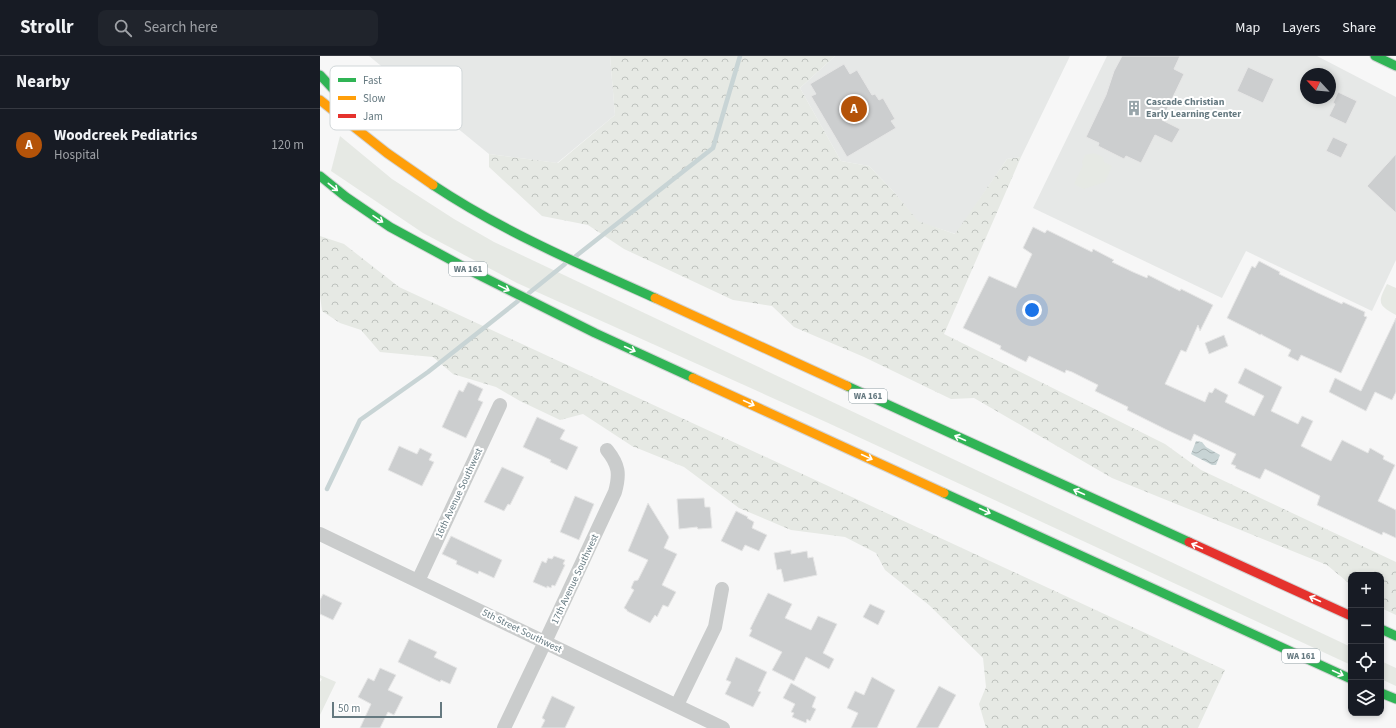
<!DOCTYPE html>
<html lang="en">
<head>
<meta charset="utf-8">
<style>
  body { margin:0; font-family:"Source Sans 3",sans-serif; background:#20242c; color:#f1f3f6 }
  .controls { position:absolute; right:12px; bottom:12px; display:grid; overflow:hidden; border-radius:8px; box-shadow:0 2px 6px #0003 }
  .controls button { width:36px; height:36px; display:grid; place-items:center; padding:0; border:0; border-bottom:1px solid #363941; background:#171b24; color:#f1f3f6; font:20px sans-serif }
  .compass { position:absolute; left:980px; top:12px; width:36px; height:36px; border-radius:50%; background:#171b24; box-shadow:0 2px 6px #0003; rotate:296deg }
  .scale { position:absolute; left:12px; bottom:10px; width:110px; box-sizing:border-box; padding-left:4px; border:2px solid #657980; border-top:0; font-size:11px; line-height:14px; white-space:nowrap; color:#657980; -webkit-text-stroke:3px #fff; paint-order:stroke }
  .you { position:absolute; left:712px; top:254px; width:14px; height:14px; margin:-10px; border:3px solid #fff; border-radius:50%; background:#1a73e8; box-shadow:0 0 0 6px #1a73e833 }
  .badge { display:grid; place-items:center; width:26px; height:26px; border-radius:50%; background:#b45309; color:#fff; font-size:13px; font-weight:700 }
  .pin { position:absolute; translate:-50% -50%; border:2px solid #fff; box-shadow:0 1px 4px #0006 }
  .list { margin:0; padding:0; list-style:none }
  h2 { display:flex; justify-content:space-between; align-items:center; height:52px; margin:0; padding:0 16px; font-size:17px }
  h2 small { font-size:13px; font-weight:400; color:#9ea1a6 }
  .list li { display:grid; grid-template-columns:26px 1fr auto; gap:12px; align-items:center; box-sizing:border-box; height:72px; padding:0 16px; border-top:1px solid #363941 }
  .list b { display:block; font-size:15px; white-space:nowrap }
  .list p { margin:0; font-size:13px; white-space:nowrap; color:#9ea1a6 }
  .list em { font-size:13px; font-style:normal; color:#9ea1a6 }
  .icon { flex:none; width:22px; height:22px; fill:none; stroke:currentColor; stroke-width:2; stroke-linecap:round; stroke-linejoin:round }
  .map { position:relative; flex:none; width:1076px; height:672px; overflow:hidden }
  header { display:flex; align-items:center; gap:24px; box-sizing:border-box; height:56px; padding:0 20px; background:#171b24; border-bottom:1px solid #363941 }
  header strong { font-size:19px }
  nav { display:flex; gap:22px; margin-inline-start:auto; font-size:14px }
  .search { width:280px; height:36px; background:#20242c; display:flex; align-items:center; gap:10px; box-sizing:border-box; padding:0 14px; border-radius:8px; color:#9ea1a6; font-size:15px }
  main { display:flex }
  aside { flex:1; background:#171b24 }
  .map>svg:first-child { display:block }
</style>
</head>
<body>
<header>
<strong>Strollr</strong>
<div class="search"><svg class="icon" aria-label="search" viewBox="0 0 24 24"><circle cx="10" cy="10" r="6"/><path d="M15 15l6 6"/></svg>Search here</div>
<nav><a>Map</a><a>Layers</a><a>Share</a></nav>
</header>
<main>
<aside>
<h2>Nearby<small></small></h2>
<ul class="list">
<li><span class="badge">A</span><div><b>Woodcreek Pediatrics</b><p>Hospital</p></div><em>120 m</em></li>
</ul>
</aside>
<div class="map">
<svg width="1076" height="672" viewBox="0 0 1076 672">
  <defs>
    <pattern id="forest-crowns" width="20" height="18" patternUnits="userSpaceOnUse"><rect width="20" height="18" fill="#e6e9e4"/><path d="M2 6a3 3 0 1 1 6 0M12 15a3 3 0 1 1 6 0" fill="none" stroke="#bec2be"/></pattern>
    <pattern id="water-waves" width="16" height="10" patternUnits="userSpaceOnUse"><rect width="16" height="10" fill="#c8d4d5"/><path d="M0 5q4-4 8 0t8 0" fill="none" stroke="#a6b1b2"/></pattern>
  </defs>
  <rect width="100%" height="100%" fill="#f7f7f7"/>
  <path fill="#e6e8e7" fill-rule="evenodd" d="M49 0H290L295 59 237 107 169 98Z
    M515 0H750L701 101 687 103 636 178 598 166 573 135 549 110 521 105 480 32Z
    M787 0H997L1076 41V204L1052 255 926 195 902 242 713 152ZM986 18H1010V42H986Z"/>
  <path fill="#e6e9e4" d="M20 80 72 123 134 163 174 186 1031 591V609L506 366 197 227 103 177 11 115Z
    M774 97 783 101 784 106 792 110 785 126 764 133 754 128 763 109 762 106 765 99Z
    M1067 228 1076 232V259C1057 249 1058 246 1067 228Z
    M1061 605 1076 612V630L1061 623Z
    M0 619 16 626 0 659V626L2 623 0 622Z"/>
  <path fill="url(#forest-crowns)" d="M290 0H515L480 32 521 105 549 110 573 135 598 165 635 178 687 103 701 101 624 278 845 388 881 414 1076 506V559L1061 552V519H1031V529L1007 509 792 422 654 342 631 343 544 301 474 271 452 250 413 244 304 193 268 169 222 160 169 111V98L238 107 295 59Z
    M0 180 24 188 79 231 905 614 878 672H666L659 648 666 631 663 602 609 549 565 514 556 497 525 481 471 474 419 452 364 411 312 390 263 358 240 364 200 345 176 331 133 318 113 301 60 296 41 274 20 267 2 255 0 239Z"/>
  <path fill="url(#water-waves)" d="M876 385 882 386 886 391 900 399 896 409H892L871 398Z"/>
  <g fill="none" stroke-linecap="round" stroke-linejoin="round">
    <path stroke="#c8d4d5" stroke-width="4.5" d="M256 200 393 92 420 0
      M209 237 245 208
      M7 433 40 364 108 316 198 245"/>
  </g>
  <path fill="#cccecf" stroke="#e6e6e6" d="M802 0H860L854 13 864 18 842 64 860 73 852 87 835 79 821 107 806 100 804 103 778 90 779 87 766 81 786 39 794 15Z
    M524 8 530 18 537 14 552 39 555 38 559 44 563 42 575 63 571 65 576 72 527 101 491 40 496 38 490 28Z
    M928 11 954 23 943 47 917 35Z
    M1018 36 1037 45 1026 68 1009 60 1015 48 1013 47Z
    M1013 81 1028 88 1021 102 1006 95Z
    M1076 98V157L1047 130Z
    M713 171 725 177 727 174 772 196 773 193 794 204 792 206 813 216 827 222 828 219 860 235 861 233 893 249 880 275 878 269 866 296 861 294 845 328 885 346 889 336 892 337 895 332 908 339 905 346 934 360 944 340 918 327 925 312 962 331 951 355 978 368 982 360 993 365 981 390 1011 405 1022 384 1048 397 1050 392 1064 400 1063 403 1075 409 1058 445 1076 454V482L1063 476 1062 479 997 449 1000 440 945 413 940 423 915 412 916 410 911 408 916 398 874 378 871 385 847 374 807 354 808 351 775 335 778 329 752 316 746 314 745 317 709 300 706 306 680 293 681 290 643 272 669 220 696 232 712 198 703 192Z
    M939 205 960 216 959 218 998 237 1022 248 1023 246 1045 256 1044 260 1047 261 1021 317 981 299 978 305 968 300 971 294 942 279V278L940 279 935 276 907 262 932 210 935 212Z
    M1076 262V336L1072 344 1055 336 1046 355 1009 336 1015 322 1041 335Z
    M904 279 908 290 889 298 885 287Z
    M148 326 163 333 158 344 163 346 146 382 122 371 139 334 143 336Z
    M217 361 245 374 240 383 258 391 247 414 230 406 231 404 203 391Z
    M79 390 97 398 100 392 112 398 109 404 114 406 102 430 68 414Z
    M182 411 204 421 190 449 188 448 184 455 164 446Z
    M255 440 274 448 259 484 240 476Z
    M384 442 385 451H390L392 472 378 473 377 471 359 473 357 443Z
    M328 447 349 481 344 492 357 498 342 529 356 536 348 551 343 549 337 561 335 559 330 567 307 555V554L304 552 314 534 311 532 314 525 318 524 328 504 308 495Z
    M416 455 428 461 427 462 434 466 432 472 447 479 439 495 425 489 422 495 401 485Z
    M131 480 182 504 174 522 159 515 158 518 136 508 137 505 122 498Z
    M471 494V498L487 495 488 502 493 501 497 519 464 526 461 513 457 514 454 497Z
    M234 500 245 504 243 508 245 509 235 530 232 529 231 532 227 530V532L213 526 222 505 226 507 228 502 232 503Z
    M448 537 472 548 465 562 491 574 498 560 517 568 503 597 514 603 509 613 486 601 474 625 452 614 462 596 429 580 432 574 430 573Z
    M3 538 22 547 13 564 0 558V544Z
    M550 548 565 555 558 569 543 561Z
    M89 583 117 596 114 601 137 612 130 628 121 624 120 626 78 606Z
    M416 601 447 616 438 635 441 636 433 651 405 638 411 626 406 624Z
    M60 612 76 619 68 634 83 641 74 659 68 656 60 672H40L51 648 38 641 48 622 54 625Z
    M552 621 575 634 557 672H531L538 657 527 652 535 635 544 639Z
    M471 627 496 641 492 651 496 653 490 665 487 663 486 667 472 661 474 657 471 656 475 648 463 642Z
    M619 630 636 639 618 672H596Z
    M232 640 255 651 245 672H221L225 664 222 662Z"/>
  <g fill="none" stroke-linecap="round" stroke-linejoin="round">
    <defs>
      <path id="fast" d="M1055 0 1076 10
        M0 19 44 66
        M0 120 26 141 70 171 155 217 275 277 373 322
        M113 129C182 175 259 208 335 242
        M527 330 869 486
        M624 437 1031 623
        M1061 573 1076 580
        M1061 637 1076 643"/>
      <path id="slow" d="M0 44 67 97 113 129
        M335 242 527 330
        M373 322 624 437"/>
      <path id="jam" d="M869 486 1031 560"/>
    </defs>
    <use href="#fast" stroke="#d2d3d4" stroke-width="11"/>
    <use href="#slow" stroke="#d2d3d4" stroke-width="11"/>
    <use href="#jam" stroke="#d2d3d4" stroke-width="11"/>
    <path stroke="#cacccc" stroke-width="14" d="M0 478 403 672
      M98 525 180 349
      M357 649 395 571 402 533
      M184 672 225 586 295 436C300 418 299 409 287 394"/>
    <use href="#fast" stroke="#30b455" stroke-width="9"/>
    <use href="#slow" stroke="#ff9f0a" stroke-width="9"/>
    <use href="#jam" stroke="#e5322d" stroke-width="9"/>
  </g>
  <defs><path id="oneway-shaft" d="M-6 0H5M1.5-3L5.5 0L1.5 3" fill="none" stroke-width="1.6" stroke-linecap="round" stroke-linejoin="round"/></defs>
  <g stroke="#fff">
    <use href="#oneway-shaft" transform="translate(13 131) rotate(38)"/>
    <use href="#oneway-shaft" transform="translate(58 163) rotate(34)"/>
    <use href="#oneway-shaft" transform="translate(184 232) rotate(26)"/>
    <use href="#oneway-shaft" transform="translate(310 293) rotate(25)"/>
    <use href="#oneway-shaft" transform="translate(429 347) rotate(25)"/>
    <use href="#oneway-shaft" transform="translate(640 382) rotate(-156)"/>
    <use href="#oneway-shaft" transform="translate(547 401) rotate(25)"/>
    <use href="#oneway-shaft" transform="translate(759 436) rotate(-156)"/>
    <use href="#oneway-shaft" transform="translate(665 455) rotate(25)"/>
    <use href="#oneway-shaft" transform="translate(877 490) rotate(-156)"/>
    <use href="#oneway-shaft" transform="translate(995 543) rotate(-156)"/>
    <use href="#oneway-shaft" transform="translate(1018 617) rotate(25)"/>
  </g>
  <defs>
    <symbol id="building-bare" viewBox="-9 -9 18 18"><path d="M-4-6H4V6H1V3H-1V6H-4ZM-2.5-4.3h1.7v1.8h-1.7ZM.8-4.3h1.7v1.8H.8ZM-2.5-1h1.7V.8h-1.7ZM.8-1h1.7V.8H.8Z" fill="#98a5aa" stroke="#fff" stroke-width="2.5" paint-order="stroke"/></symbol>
  </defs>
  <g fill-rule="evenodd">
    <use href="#building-bare" x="803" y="41" width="22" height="22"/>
  </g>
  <g text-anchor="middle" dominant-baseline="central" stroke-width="4" stroke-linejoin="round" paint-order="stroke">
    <g fill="#fff" stroke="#93a1a6" stroke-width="1">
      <rect x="129" y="206" width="38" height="14" rx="3"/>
      <rect x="529" y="333" width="38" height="14" rx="3"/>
      <rect x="962" y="593" width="38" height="14" rx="3"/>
    </g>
    <g font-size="9" font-weight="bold" fill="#657980">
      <text x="148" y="213">WA 161</text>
      <text x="548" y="340">WA 161</text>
      <text x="981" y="600">WA 161</text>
    </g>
    <g font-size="10" font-weight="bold" fill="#657980" stroke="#fff" text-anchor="start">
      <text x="826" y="46">Cascade Christian<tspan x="826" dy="12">Early Learning Center</tspan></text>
    </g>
    <g font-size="10" fill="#657980" stroke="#fff">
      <text transform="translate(139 437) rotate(-65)">16th Avenue Southwest</text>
      <text transform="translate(255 523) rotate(-65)">17th Avenue Southwest</text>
      <text transform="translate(202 575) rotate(26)">5th Street Southwest</text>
    </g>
  </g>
  <rect x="10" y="10" width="132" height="64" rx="6" fill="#fff" stroke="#d1d7d9" stroke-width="1"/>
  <rect x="18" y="22" width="18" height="4" fill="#30b455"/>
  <rect x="18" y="40" width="18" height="4" fill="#ff9f0a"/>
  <rect x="18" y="58" width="18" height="4" fill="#e5322d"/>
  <g font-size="11" fill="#657980">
    <text x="43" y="28">Fast</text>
    <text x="43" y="46">Slow</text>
    <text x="43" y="64">Jam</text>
  </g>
</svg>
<div class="controls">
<button>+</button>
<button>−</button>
<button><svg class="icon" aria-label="locate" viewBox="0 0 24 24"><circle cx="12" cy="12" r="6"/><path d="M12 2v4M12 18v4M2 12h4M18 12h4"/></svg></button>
<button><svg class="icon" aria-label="layers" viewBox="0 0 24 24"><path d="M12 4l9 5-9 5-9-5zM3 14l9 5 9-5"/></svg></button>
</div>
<svg class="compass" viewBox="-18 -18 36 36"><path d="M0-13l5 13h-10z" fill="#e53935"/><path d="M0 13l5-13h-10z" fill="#9ea1a6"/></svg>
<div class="scale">50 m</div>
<div class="you"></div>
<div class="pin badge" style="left:534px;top:53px">A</div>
</div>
</main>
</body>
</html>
